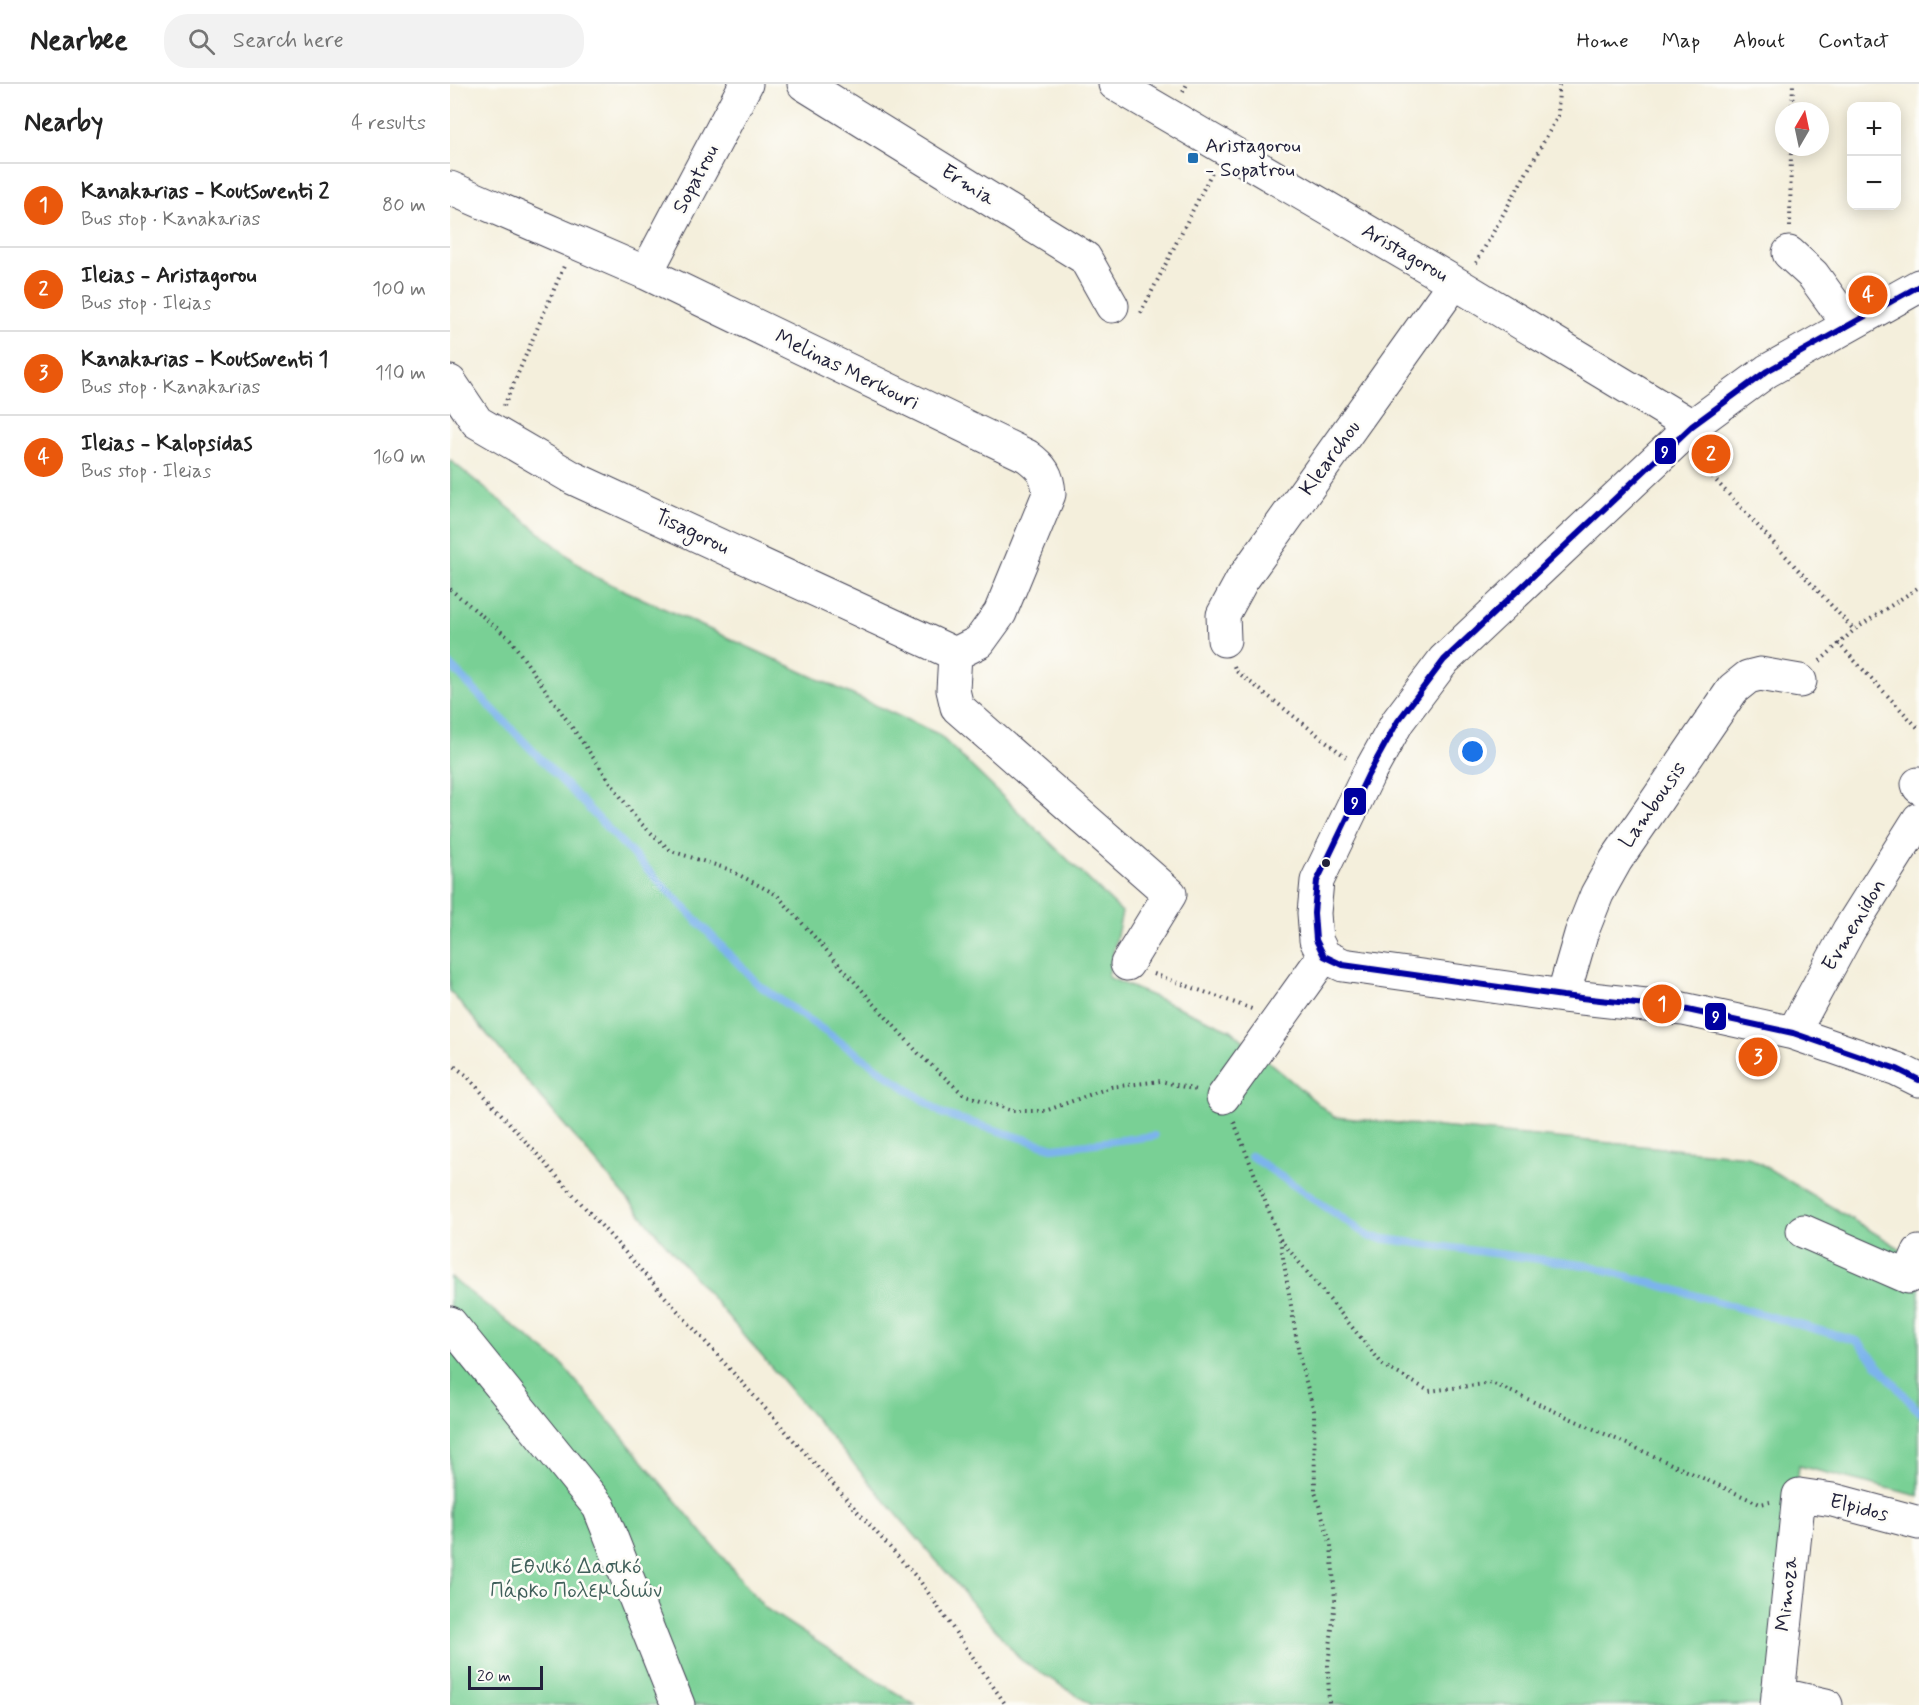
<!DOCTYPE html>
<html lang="en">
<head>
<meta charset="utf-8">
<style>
  body { margin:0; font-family:Mynerve,sans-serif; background:#f2f2f2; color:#222 }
  .controls { position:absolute; right:18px; top:18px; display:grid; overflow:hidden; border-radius:12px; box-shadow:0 3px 15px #0003 }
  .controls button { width:54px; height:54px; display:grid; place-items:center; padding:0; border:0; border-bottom:2px solid #e0e0e0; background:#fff; color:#222; font:30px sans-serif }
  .compass { position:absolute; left:1325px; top:18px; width:54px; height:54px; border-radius:50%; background:#fff; box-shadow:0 3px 15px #0003; rotate:9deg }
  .scale { position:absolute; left:18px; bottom:15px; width:75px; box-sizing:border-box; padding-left:6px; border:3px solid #22223b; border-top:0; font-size:16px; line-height:21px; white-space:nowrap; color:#22223b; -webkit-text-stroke:4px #fdfcf7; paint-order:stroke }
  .you { position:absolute; left:1023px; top:668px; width:21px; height:21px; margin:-15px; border:4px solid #fff; border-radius:50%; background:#1a73e8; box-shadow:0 0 0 9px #1a73e833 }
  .badge { display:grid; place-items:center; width:39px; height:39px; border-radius:50%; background:#ea580c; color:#fff; font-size:20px; font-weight:700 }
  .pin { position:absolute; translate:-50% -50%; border:3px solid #fff; box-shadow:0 2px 6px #0006 }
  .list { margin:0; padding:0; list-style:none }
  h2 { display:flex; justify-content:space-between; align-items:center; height:78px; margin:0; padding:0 24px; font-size:26px }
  h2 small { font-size:20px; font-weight:400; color:#767676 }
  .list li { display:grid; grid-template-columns:39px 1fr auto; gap:18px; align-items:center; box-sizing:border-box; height:84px; padding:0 24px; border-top:2px solid #e0e0e0 }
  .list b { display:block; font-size:22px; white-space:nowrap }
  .list p { margin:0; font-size:20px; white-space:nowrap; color:#767676 }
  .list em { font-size:20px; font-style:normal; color:#767676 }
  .icon { flex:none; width:33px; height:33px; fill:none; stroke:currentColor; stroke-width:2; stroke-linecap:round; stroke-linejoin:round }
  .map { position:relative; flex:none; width:1469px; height:1621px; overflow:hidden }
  header { display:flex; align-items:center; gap:36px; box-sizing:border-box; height:84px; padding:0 30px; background:#fff; border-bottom:2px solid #e0e0e0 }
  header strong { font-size:28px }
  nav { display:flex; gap:33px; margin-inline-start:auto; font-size:21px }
  .search { width:420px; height:54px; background:#f2f2f2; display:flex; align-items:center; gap:15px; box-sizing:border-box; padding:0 21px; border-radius:24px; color:#767676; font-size:22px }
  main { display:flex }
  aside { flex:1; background:#fff }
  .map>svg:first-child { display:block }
</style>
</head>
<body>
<header>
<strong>Nearbee</strong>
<div class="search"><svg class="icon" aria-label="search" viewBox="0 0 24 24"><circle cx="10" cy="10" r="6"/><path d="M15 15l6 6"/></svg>Search here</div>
<nav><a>Home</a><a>Map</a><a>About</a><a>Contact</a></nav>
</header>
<main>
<aside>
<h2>Nearby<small>4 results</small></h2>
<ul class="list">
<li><span class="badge">1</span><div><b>Kanakarias - Koutsoventi 2</b><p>Bus stop · Kanakarias</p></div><em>80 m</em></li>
<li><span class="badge">2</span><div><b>Ileias - Aristagorou</b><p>Bus stop · Ileias</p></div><em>100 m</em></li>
<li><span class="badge">3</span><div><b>Kanakarias - Koutsoventi 1</b><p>Bus stop · Kanakarias</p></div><em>110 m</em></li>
<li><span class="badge">4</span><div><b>Ileias - Kalopsidas</b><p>Bus stop · Ileias</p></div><em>160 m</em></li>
</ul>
</aside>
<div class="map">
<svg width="1469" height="1621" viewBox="0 0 1469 1621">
  <rect width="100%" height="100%" fill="#fdfcf7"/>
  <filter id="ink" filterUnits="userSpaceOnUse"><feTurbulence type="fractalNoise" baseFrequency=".0167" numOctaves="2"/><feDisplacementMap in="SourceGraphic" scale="12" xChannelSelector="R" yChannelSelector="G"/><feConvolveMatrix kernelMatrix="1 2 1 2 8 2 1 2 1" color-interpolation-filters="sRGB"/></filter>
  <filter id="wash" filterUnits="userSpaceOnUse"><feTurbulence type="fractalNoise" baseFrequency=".008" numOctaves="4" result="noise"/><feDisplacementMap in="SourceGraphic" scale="24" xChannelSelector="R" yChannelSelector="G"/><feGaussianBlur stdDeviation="1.35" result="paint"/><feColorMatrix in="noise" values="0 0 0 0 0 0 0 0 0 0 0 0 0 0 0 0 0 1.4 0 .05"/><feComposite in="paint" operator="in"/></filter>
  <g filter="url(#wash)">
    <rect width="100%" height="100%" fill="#f4efdc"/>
    <path fill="#79d095" stroke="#4e7968" stroke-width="1.5" d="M0 376 143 492 488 650 672 828 658 893 781 946 884 1033 1298 1072 1469 1176V1412L1349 1382 1325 1621H642L572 1577 0 907Z
      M0 1193 111 1279 315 1524 465 1621H0Z"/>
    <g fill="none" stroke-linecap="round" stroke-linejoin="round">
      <path stroke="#7cb4ec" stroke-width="8" d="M0 581 309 901 493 1030 604 1064 704 1052
        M801 1072 920 1153 1141 1182 1407 1257 1469 1328"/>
    </g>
  </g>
  <g filter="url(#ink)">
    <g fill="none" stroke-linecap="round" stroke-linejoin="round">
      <defs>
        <path id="minor" d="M354 0 635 174 662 222
          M665 0 1012 203 1242 342
          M0 104 196 189 577 372C592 383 598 391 599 410L550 529 529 558 505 570
          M1339 169 1363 191 1399 241
          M196 189 296 0
          M1469 202 1317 287 1242 342 994 576 948 637 918 691 867 797 864 829 866 856 874 872 893 881 1113 912 1233 925 1343 949 1447 985 1469 996
          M0 298 27 338 123 394 505 570
          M774 556 773 531 792 496 1004 199
          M505 570 503 606 507 623 720 810 677 880
          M1468 700 1469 703
          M1113 912 1131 850 1147 810 1166 776 1283 605 1298 593 1310 590 1350 597
          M1343 949 1399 846 1469 735
          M773 1013 874 872
          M1353 1147 1458 1193 1469 1168
          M0 1239 149 1423 228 1621
          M1328 1610 1376 1621
          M1327 1621 1349 1411 1383 1416 1469 1439"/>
      </defs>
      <use href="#minor" stroke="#424153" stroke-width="35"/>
      <path stroke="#424153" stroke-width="4" stroke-dasharray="1.5 4.5" stroke-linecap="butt" d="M733 8 737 0
        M1342 27 1343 0
        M1340 143 1341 63
        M1026 179 1108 32 1109 0
        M691 229 762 88
        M54 322 114 182
        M1246 375 1404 546
        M0 505 60 555 187 736 221 767 278 785 327 811 469 970 513 1010 563 1027H595L661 1003 711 997 746 1006
        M1388 559 1469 645
        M1370 577 1404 546 1469 503
        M784 582 786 587 896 673
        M704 890 802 925
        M0 979 16 991 470 1497 556 1621
        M784 1038 830 1155 850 1276 864 1327 865 1408 881 1461 885 1516 878 1582 879 1621
        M830 1155 933 1281 979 1307 1042 1299 1310 1420 1320 1418"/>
      <use href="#minor" stroke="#fff" stroke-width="33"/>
      <defs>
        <path id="bus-1" d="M1469 202 1317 287 1242 342 994 576 948 637 918 691 867 797 864 829 866 856 874 872 893 881 1113 912 1233 925 1343 949 1447 985 1469 996"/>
      </defs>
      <use href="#bus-1" stroke="#fdfcf7" stroke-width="10"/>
      <use href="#bus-1" stroke="#0000a0" stroke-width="6"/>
    </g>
  </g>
  <rect fill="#1f6fb2" stroke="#fdfcf7" stroke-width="2" x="737" y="68" width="12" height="12" rx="3"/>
  <circle fill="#22223b" stroke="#fdfcf7" stroke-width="2" cx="876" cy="779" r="5"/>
  <g text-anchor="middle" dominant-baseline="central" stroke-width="5" stroke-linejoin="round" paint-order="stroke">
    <g font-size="21" fill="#22223b" stroke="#fdfcf7" text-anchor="start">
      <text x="755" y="62">Aristagorou<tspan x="755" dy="24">- Sopatrou</tspan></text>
    </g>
    <g font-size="21" fill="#22223b" stroke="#fdfcf7">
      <text transform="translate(246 95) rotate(-62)">Sopatrou</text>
      <text transform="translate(518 101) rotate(32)">Ermia</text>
      <text transform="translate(955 169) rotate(30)">Aristagorou</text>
      <text transform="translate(397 286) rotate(26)">Melinas Merkouri</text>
      <text transform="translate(880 374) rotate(-54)">Klearchou</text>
      <text transform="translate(242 448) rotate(25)">Tisagorou</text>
      <text transform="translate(1203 721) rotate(-55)">Lambousis</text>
      <text transform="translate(1404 841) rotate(-59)">Evmenidon</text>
      <text transform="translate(1409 1424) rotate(14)">Elpidos</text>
      <text transform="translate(1337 1510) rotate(-84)">Mimoza</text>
    </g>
    <g font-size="21" fill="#405f5a" stroke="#fdfcf7">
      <text x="126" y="1483">Εθνικό Δασικό<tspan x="126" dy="24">Πάρκο Πολεμιδιών</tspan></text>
    </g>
  </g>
  <g stroke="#fdfcf7" stroke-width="2">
    <rect x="1204" y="353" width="23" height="28" rx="6" fill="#0000a0"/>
    <rect x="893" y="703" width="24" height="29" rx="6" fill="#0000a0"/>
    <rect x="1254" y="918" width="23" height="29" rx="6" fill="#0000a0"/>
  </g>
  <g font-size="16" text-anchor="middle" font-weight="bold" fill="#fff">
    <text x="1215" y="373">9</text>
    <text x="905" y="724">9</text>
    <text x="1266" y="938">9</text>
  </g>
</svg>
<div class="controls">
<button>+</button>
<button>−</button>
</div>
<svg class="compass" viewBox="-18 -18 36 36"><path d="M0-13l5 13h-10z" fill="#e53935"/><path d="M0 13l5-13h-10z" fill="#767676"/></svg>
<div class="scale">20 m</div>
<div class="you"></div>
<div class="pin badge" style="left:1212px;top:920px">1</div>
<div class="pin badge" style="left:1261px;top:370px">2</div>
<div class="pin badge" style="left:1308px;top:973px">3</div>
<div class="pin badge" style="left:1418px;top:211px">4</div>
</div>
</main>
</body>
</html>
